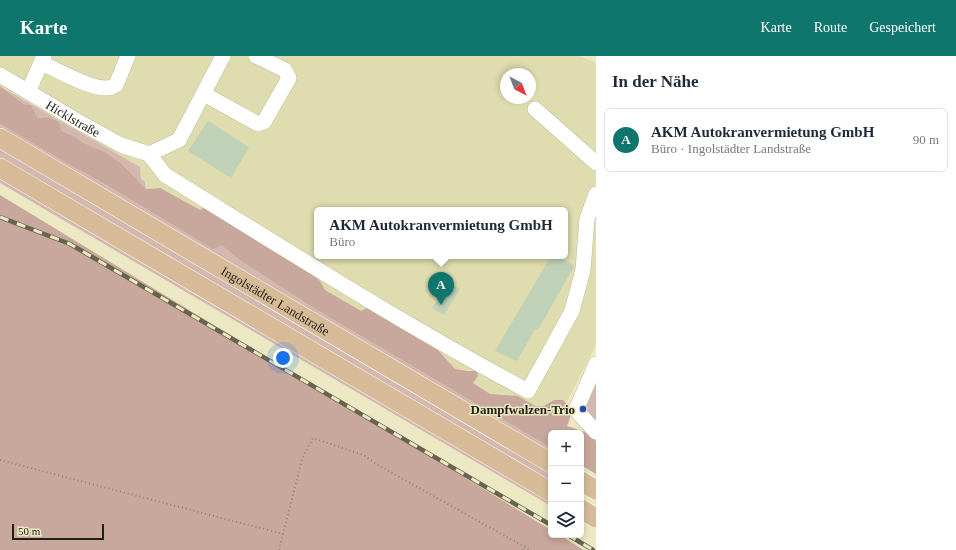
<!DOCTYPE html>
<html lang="de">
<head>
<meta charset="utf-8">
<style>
  body { margin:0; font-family:Georgia,serif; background:#f6f6f7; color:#1f2937 }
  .controls { position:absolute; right:12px; bottom:12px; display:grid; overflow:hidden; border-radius:6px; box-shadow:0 2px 6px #0003 }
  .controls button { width:36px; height:36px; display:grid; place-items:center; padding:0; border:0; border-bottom:1px solid #e0e1e3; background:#fff; color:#1f2937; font:20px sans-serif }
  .compass { position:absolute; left:500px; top:12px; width:36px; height:36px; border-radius:50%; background:#fff; box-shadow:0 2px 6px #0003; rotate:138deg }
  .scale { position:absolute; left:12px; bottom:10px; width:92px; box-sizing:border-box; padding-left:4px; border:2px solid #201f11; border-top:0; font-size:11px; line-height:14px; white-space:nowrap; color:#201f11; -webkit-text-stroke:3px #ebe8c3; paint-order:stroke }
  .you { position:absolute; left:283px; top:302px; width:14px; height:14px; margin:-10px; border:3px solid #fff; border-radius:50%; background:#1a73e8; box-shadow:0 0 0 6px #1a73e833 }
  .badge { display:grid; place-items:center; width:26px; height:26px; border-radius:50%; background:#0f766e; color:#fff; font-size:13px; font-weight:700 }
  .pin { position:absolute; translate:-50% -33px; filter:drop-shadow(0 1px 2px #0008) }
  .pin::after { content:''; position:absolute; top:21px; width:14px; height:12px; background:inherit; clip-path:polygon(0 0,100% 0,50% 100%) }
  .popup { position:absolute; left:314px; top:151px; width:254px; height:52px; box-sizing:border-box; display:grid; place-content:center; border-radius:6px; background:#fff; filter:drop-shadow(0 1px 3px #0005); font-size:13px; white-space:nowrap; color:#747a83 }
  .popup b { font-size:15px; color:#1f2937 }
  .popup::after { content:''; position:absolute; left:50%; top:100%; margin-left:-8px; border:8px solid transparent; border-top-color:#fff }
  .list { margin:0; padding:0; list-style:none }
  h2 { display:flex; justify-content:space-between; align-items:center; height:52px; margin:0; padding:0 16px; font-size:17px }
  h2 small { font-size:13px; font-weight:400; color:#747a83 }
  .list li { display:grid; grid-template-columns:26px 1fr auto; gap:12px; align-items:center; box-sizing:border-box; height:64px; margin:0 8px 8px; padding:0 8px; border:1px solid #e0e1e3; border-radius:6px }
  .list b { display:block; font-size:15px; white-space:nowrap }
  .list p { margin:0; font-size:13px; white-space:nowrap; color:#747a83 }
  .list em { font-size:13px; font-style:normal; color:#747a83 }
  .icon { flex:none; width:22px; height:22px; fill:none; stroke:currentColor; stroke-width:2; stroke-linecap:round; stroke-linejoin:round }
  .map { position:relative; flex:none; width:596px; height:494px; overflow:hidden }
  header { display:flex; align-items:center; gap:24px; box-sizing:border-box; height:56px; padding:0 20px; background:#0f766e; color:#fff }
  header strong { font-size:19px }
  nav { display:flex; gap:22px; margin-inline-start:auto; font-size:14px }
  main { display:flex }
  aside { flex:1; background:#fff }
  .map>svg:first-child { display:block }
</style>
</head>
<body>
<header>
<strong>Karte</strong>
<nav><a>Karte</a><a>Route</a><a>Gespeichert</a></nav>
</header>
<main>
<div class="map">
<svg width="596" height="494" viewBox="0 0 596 494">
  <rect width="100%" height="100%" fill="#ebe8c3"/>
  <path fill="#dfdcaf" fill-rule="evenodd" d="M0 0H579L596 7V289L551 377 157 132 146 133 145 126 141 123 140 111 0 30ZM506 18H530V42H506ZM317 154H565V200H317Z"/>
  <path fill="#d2b8af" d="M3 32 140 111 141 123 145 126 146 133 122 108 107 97 82 86 76 81 62 75 59 66 49 61 38 62 31 49 24 48Z
    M0 68 61 104 222 188 241 205 315 253 551 392V396L0 73Z
    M0 91 551 415V426L0 102Z
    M0 120 551 443V450L0 127Z
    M596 316V373L579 354Z"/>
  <path fill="#c8a79c" d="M0 30 24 48 31 49 38 62 49 61 59 66 62 75 76 81 82 86 107 97 122 108 146 133 160 132 200 154 205 151 305 210 320 225 325 234 361 255 369 251 436 292 455 313 467 315H477L478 320 473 327 490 338 518 340 535 350H544L554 344H563C573 354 572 358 567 370L593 379 596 386V418L581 409V377H551V392L315 253 241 205 222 189 213 193 109 130 61 104 0 68Z
    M0 139 551 474V479H559L584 494H0Z"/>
  <path fill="#bfd1b7" d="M208 65 249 91 231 122 188 95Z
    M551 200H559L574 210 538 274 535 273 517 305 495 295Z
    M448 226 460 233 444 259 432 252Z"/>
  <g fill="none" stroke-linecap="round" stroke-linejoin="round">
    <defs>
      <g id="minor">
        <path d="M41 7C58 14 90 33 107 32 111 32 113 31 116 29L128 0"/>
        <path id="s1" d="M0 19 79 66 121 89 149 98"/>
        <path d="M28 36 44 0"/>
        <path d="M204 38 258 68 264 66 289 22 285 14 256 0"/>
        <path d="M535 53 596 107"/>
        <path d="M149 98 165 119C285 193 404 269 528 335L572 255 583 214 587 163 596 138"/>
        <path d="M149 98 179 84 223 0"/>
        <path d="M596 308 576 354 596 376"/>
      </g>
      <g id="major">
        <path id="s2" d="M0 82 551 407"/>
        <path d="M0 112 551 436"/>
        <path d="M581 425 596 434"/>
        <path d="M581 453 596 462"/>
      </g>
    </defs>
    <use href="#minor" stroke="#c0bd99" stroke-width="16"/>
    <use href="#major" stroke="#fff" stroke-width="20"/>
    <path stroke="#89876d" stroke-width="2" stroke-dasharray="1 3" stroke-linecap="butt" d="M0 404 283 478
      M279 494 302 403 313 382 363 399 378 409 530 494
      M523 494 525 490"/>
    <use href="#minor" stroke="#fff" stroke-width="15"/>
    <use href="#major" stroke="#d7bb98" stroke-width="19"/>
    <defs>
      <path id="rail" d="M0 161 70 188 551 469
        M568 479 593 494"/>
    </defs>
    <use href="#rail" stroke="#66644e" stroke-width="4.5"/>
    <use href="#rail" stroke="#ebe8c3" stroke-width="3" stroke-dasharray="9" stroke-linecap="butt"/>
  </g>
  <circle fill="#2548b7" stroke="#ebe8c3" stroke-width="1.5" cx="583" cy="353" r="4"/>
  <g text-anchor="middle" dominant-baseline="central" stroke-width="3" stroke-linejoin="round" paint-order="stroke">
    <g font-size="13" fill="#201f11" stroke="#ebe8c3">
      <text stroke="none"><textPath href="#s1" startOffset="85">Hicklstraße</textPath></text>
      <text stroke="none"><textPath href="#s2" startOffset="320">Ingolstädter Landstraße</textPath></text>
    </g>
    <g font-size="13" font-weight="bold" fill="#201f11" stroke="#ebe8c3" text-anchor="end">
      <text x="575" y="353">Dampfwalzen-Trio</text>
    </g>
  </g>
</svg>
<div class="controls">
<button>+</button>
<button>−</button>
<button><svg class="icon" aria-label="layers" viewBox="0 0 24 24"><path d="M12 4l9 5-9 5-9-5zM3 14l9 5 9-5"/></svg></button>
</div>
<svg class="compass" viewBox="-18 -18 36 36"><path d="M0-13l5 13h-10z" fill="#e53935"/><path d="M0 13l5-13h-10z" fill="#747a83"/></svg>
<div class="scale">50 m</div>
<div class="you"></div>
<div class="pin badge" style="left:441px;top:249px">A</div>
<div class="popup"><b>AKM Autokranvermietung GmbH</b>Büro</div>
</div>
<aside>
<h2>In der Nähe<small></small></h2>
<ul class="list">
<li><span class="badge">A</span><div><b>AKM Autokranvermietung GmbH</b><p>Büro · Ingolstädter Landstraße</p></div><em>90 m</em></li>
</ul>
</aside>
</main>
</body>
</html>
